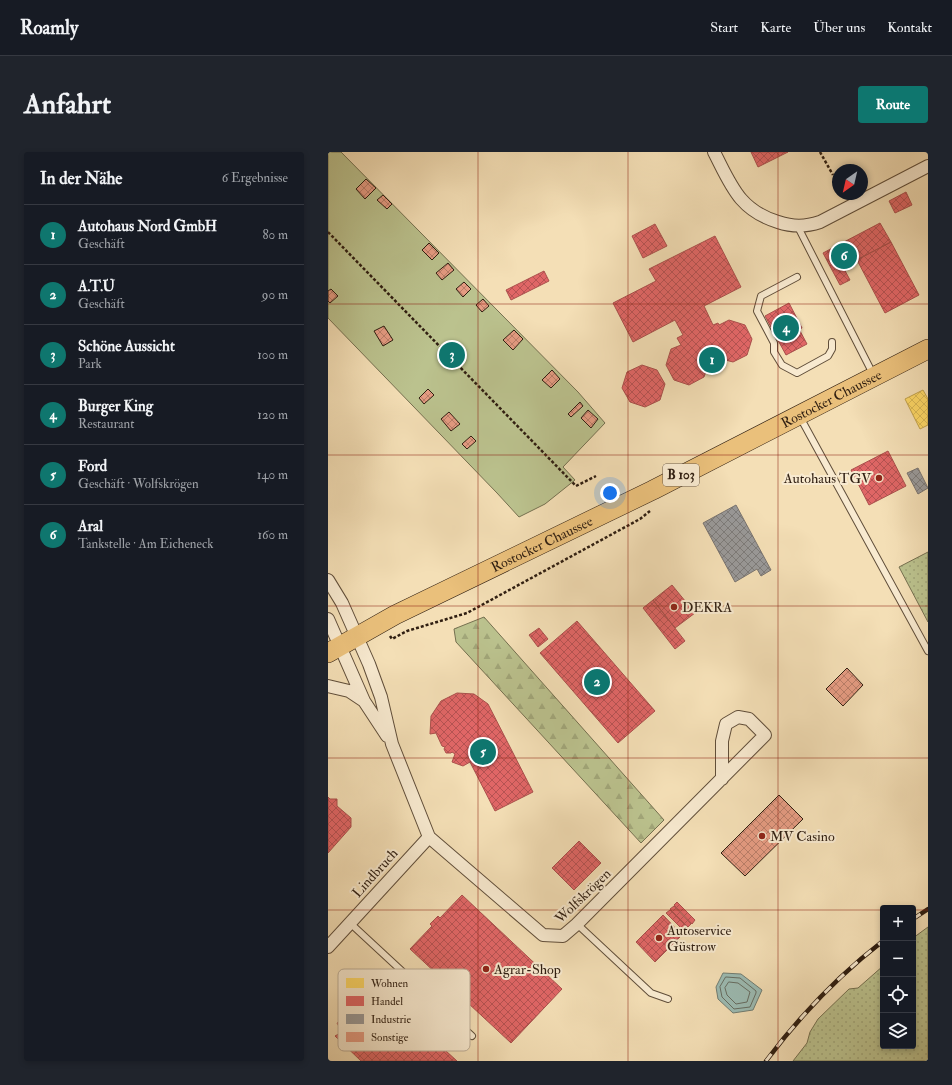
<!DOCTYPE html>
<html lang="de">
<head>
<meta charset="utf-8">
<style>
  body { margin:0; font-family:"IM FELL Double Pica",serif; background:#20242c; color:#f1f3f6 }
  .controls { position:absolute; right:12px; bottom:12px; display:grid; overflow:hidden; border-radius:4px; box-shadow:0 2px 6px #0003 }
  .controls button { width:36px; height:36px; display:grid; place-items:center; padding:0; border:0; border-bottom:1px solid #363941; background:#171b24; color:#f1f3f6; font:20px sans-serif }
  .compass { position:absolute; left:504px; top:12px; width:36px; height:36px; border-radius:50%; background:#171b24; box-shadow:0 2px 6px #0003; rotate:214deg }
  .you { position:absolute; left:282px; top:341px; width:14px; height:14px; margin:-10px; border:3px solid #fff; border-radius:50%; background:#1a73e8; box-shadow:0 0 0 6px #1a73e833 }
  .badge { display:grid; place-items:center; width:26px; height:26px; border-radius:50%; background:#0f766e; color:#fff; font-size:13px; font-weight:700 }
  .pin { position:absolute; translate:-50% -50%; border:2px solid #fff; box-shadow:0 1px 4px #0006 }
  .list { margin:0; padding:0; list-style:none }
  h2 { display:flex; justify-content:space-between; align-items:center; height:52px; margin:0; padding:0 16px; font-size:17px }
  h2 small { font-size:13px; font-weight:400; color:#9ea1a6 }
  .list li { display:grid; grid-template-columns:26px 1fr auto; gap:12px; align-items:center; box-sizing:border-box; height:60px; padding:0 16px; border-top:1px solid #363941 }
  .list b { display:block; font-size:15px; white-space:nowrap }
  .list p { margin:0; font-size:13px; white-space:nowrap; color:#9ea1a6 }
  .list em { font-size:13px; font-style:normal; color:#9ea1a6 }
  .icon { flex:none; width:22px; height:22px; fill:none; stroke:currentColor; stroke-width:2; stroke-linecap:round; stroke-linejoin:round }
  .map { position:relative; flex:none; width:600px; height:909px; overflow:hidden; border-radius:4px }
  header { display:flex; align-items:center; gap:24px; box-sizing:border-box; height:56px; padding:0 20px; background:#171b24; border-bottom:1px solid #363941 }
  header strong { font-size:19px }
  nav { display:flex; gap:22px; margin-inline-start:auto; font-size:14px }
  .intro { display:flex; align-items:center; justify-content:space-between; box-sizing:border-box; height:96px; padding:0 24px }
  h1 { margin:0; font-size:28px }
  .button { padding:10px 18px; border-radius:4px; background:#0f766e; color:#fff; font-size:14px; font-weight:700 }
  main { display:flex; gap:24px; padding:0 24px }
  aside { flex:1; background:#171b24; border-radius:4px; box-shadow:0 2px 6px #0003 }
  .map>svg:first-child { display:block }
</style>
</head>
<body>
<header>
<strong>Roamly</strong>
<nav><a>Start</a><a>Karte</a><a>Über uns</a><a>Kontakt</a></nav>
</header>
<div class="intro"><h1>Anfahrt</h1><a class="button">Route</a></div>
<main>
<aside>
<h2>In der Nähe<small>6 Ergebnisse</small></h2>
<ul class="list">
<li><span class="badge">1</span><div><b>Autohaus Nord GmbH</b><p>Geschäft</p></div><em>80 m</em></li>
<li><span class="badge">2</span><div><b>A.T.U</b><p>Geschäft</p></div><em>90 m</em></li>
<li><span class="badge">3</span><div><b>Schöne Aussicht</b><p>Park</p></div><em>100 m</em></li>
<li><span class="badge">4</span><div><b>Burger King</b><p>Restaurant</p></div><em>120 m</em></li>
<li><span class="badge">5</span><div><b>Ford</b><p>Geschäft · Wolfskrögen</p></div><em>140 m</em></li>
<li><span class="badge">6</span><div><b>Aral</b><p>Tankstelle · Am Eicheneck</p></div><em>160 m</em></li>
</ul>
</aside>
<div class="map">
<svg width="600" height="909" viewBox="0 0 600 909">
  <defs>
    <pattern id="grass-dots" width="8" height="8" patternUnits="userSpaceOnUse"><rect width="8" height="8" fill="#bbc28e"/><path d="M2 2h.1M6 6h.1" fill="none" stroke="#a1a679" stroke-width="1.8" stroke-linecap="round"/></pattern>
    <pattern id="forest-firs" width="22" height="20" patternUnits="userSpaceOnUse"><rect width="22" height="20" fill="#bbc28e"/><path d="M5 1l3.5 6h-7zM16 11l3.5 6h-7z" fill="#a1a679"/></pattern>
    <pattern id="homes-cross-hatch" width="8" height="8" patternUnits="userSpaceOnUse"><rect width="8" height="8" fill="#ffd966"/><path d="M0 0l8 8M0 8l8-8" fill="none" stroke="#dbba57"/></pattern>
    <pattern id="shops-cross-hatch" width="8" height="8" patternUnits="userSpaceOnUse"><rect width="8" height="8" fill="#e06666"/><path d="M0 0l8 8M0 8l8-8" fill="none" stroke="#b65353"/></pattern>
    <pattern id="industry-cross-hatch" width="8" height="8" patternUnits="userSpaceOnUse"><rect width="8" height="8" fill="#999"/><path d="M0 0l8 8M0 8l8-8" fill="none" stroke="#7d7c7b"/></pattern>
    <pattern id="building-cross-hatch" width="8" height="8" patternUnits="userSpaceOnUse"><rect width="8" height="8" fill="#e69c83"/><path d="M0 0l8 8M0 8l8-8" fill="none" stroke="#bb7f6a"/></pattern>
  </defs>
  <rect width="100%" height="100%" fill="#f4dfb6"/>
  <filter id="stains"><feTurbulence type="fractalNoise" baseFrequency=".005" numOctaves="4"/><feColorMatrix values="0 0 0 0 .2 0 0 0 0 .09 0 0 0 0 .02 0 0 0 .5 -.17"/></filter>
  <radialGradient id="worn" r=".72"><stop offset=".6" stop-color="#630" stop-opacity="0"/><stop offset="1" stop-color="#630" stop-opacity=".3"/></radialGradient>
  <path fill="url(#grass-dots)" stroke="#757050" d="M600 400V470L571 415Z
    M600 775V909H465L479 891 482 880 490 867 521 837 530 836 555 814V894H585V786Z"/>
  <path fill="url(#forest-firs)" stroke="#757050" d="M156 465 336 668 313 691 128 490 126 477Z"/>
  <path fill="#bbc28e" stroke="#757050" d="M0 0H13L250 240 277 271 235 315 247 328 217 352 191 365 169 341 0 166Z"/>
  <path fill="#9cbcb4" stroke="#707d73" d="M395 821 413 822 434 838 425 858 405 861 390 847 388 835Z"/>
  <path fill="url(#homes-cross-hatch)" stroke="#c1a14c" d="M595 238 600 247V273L592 277 577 247Z"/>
  <path fill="url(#shops-cross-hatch)" stroke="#ab504c" d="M423 0H460L430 15Z
    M578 40 584 53 567 61 561 49Z
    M552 71 563 90 515 115 522 128 512 133 495 101Z
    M327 72 339 94 315 106 304 84Z
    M387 84 413 135 376 154 385 173 390 171 391 173 401 168 417 173 424 187 419 203 405 210 390 206 394 213 384 218 381 211 376 225 361 233 346 228 338 213 343 197 353 193 349 186 355 183 347 168 305 190 285 151 328 129 321 117Z
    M563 90 591 143 557 161 529 108Z
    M216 119 221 129 183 148 178 138Z
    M461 151 474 176 471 177 479 192 458 203 437 164Z
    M314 213 329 218 337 232 332 248 317 255 302 250 294 236 299 220Z
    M560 299 578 334 541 353 523 318Z
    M344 433 367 461 347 476 325 448Z
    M325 448 357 489 347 497 315 456Z
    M249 469 327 559 290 591 212 501Z
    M211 476 220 487 210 495 201 483Z
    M129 541 146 542 160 552 205 640 167 659 142 610 135 614 124 610 127 602 124 600 123 601H118L116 597 117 595 114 594 108 581 102 582 103 564 113 549Z
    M0 645 2 647H9V654L23 666V675L0 701Z
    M251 689 273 711 246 738 224 716Z
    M134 743 234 837 183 891 82 797 104 774 102 772 110 764 112 766Z
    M349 750 367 768 364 772 346 753Z
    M346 754 363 772 360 775 342 757Z
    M342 758 360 776 356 779 338 761Z
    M335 763 354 783 327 810 308 790Z
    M65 839 87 878 97 873 106 888 129 909H33L7 884 14 880 9 871Z"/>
  <path fill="url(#industry-cross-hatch)" stroke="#797470" d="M590 316 600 336 590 342 579 321Z
    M408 353 443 418 433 424 429 417 407 430 375 371Z"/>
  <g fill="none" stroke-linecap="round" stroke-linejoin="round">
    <path stroke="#666d62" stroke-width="1" d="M398 825 412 826 428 839V841L422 855 406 857 394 845 392 835Z
      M401 830 410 831 422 840 419 850 408 852 399 843 397 836Z"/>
  </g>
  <path fill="url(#building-cross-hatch)" stroke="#2f1e11" d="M38 27 48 36 37 47 28 37Z
    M55 43 64 52 59 57 49 48Z
    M101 91 111 101 104 108 94 98Z
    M120 111 126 118 114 128 108 121Z
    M136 130 143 137 135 145 128 137Z
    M3 137 10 144 2 151 0 149V139Z
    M155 147 161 154 154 160 148 153Z
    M56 174 65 188 55 194 46 179Z
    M186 178 195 187 185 198 175 188Z
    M224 218 232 227 223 236 214 228Z
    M100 237 106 243 96 252 91 246Z
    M252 250 255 254 243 265 240 262Z
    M260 258 270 267 263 276 253 266Z
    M121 260 132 272 123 279 113 267Z
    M143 284 148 289 139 297 134 292Z
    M519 516 535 533 515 554 498 537Z
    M451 643 475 667 417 724 393 701Z"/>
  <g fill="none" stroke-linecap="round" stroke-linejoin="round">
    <defs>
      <path id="service" d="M470 75 545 222
        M469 125 433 144 429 159 446 191V200L454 213 469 221 500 204 504 197V190
        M472 265 600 499
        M22 771 144 884
        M249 772 323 841 340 847"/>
      <path id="minor" d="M386 0C403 33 411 58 450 70 465 75 477 75 492 70L600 14
        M0 428 14 451 41 512 53 545 64 592 101 685 215 783 235 784 249 772 437 583 421 567 410 565 398 572 394 589V627
        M0 467 36 549 59 584
        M0 534 21 539 36 549
        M0 795 101 685"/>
      <g id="primary">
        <path id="s1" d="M0 501 67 463 325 338 600 197"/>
      </g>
    </defs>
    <use href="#service" stroke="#604e3a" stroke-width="8"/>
    <use href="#minor" stroke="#604e3a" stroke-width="14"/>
    <use href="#primary" stroke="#2f1e11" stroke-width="20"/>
    <path stroke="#2f1e11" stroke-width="2.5" stroke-dasharray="3 2" stroke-linecap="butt" d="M492 0 505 23
      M0 80 248 334 268 324
      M62 484 64 487 79 479 139 461 312 367 322 359"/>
    <use href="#service" stroke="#f8ead0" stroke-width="6"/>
    <use href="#minor" stroke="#f8ead0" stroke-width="12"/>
    <use href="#primary" stroke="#eac07b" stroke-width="19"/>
    <defs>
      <path id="rail" d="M585 767 600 757
        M438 909C471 865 511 823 555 789"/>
    </defs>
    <use href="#rail" stroke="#2f1e11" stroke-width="4.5"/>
    <use href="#rail" stroke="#f8ead0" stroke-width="3" stroke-dasharray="9" stroke-linecap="butt"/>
  </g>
  <path fill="none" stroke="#8f2418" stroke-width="1" stroke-opacity="0.55" d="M150 0V909M300 0V909M450 0V909M0 152H600M0 303H600M0 454H600M0 606H600M0 758H555M585 758H600"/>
  <g fill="#8f2418" stroke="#f8ead0" stroke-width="1.5">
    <circle cx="551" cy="326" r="4"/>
    <circle cx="346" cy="455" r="4"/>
    <circle cx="434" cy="684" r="4"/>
    <circle cx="331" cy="786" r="4"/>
    <circle cx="158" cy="817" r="4"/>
  </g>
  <g text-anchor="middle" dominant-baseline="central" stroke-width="4" stroke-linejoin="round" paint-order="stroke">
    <rect fill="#f8ead0" stroke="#6b5b4a" stroke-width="1" x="335" y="312" width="36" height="22" rx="3"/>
    <g font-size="13" font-weight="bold" fill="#2f1e11">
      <text x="353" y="323">B 103</text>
    </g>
    <g font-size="14" fill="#2f1e11" stroke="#f8ead0">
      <text stroke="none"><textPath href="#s1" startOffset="564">Rostocker Chaussee</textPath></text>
      <text stroke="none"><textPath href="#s1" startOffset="240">Rostocker Chaussee</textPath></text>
      <text transform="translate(47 721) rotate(-48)">Lindbruch</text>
      <text transform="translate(255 744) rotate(-44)">Wolfskrögen</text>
    </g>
    <g font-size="14" fill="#2f1e11" stroke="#f8ead0" text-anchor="start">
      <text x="543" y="326" text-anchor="end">Autohaus TGV</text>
      <text x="354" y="455">DEKRA</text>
      <text x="442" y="684">MV Casino</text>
      <text x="339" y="778">Autoservice<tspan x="339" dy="16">Güstrow</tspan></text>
      <text x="166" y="817">Agrar-Shop</text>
    </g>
  </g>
  <rect x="10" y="817" width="132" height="82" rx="6" fill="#f8ead0" stroke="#bcad97" stroke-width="1"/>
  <rect x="18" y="826" width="18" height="10" fill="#ffd966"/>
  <rect x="18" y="844" width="18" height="10" fill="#e06666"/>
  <rect x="18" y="862" width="18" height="10" fill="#999"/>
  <rect x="18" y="880" width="18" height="10" fill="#e69c83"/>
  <g font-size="11" fill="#2f1e11">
    <text x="43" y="835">Wohnen</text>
    <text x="43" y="853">Handel</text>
    <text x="43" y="871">Industrie</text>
    <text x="43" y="889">Sonstige</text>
  </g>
  <rect width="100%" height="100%" filter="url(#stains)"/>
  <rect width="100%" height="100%" fill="url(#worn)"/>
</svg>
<div class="controls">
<button>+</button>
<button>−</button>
<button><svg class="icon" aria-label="locate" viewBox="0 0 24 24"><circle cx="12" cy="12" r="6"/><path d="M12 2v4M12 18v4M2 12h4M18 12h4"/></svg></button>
<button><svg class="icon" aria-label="layers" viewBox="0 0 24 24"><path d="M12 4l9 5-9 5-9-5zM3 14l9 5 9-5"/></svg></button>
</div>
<svg class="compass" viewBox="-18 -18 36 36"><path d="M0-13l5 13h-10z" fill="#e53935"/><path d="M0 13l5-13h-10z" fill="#9ea1a6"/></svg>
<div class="you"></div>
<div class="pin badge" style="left:384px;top:208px">1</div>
<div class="pin badge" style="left:269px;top:530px">2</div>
<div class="pin badge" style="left:124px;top:203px">3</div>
<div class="pin badge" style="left:458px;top:176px">4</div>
<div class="pin badge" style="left:155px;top:600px">5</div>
<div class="pin badge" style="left:516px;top:104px">6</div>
</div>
</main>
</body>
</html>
